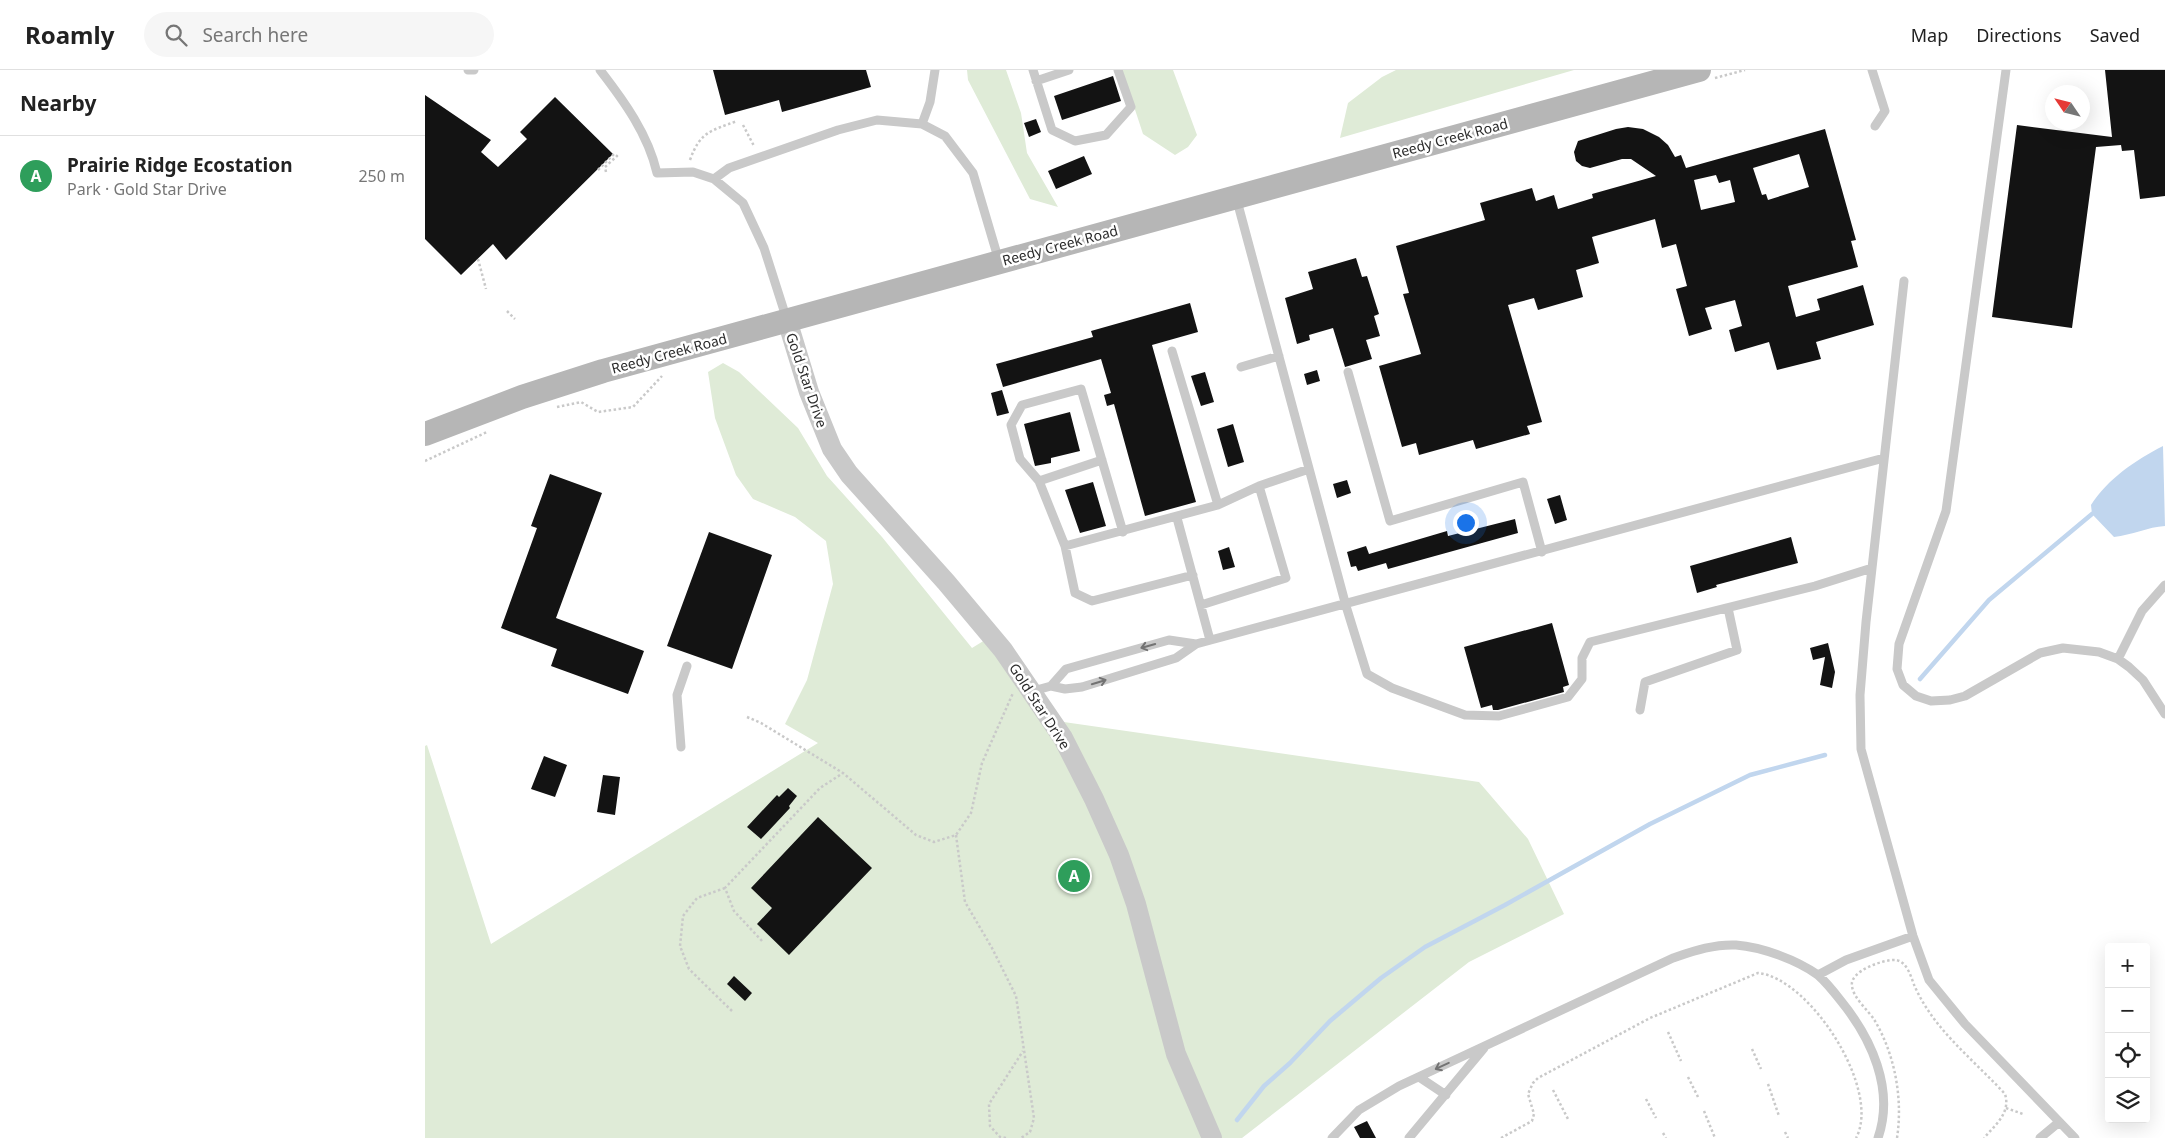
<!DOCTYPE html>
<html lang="en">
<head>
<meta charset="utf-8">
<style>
  body { margin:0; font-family:"Noto Sans",sans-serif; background:#f6f6f6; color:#222 }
  .controls { position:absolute; right:15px; bottom:15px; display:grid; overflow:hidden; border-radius:5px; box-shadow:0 5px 20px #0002 }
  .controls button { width:45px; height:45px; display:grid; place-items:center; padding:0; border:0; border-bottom:1px solid #e0e0e0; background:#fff; color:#222; font:25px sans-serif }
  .compass { position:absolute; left:1620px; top:15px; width:45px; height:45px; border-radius:50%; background:#fff; box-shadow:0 5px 20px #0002; rotate:305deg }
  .you { position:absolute; left:1040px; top:452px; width:18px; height:18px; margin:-12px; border:4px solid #fff; border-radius:50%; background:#1a73e8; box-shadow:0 0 0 8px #1a73e833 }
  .badge { display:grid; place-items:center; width:32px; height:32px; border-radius:50%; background:#f52b1c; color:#fff; font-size:16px; font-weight:700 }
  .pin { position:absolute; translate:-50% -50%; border:2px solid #fff; box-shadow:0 1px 5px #0006 }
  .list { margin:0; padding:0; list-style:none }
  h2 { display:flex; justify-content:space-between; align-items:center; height:65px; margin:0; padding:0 20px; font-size:21px }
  h2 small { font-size:16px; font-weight:400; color:#767676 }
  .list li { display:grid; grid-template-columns:32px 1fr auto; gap:15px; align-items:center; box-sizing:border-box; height:80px; padding:0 20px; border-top:1px solid #e0e0e0 }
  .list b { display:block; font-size:19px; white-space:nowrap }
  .list p { margin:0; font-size:16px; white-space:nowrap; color:#767676 }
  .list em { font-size:16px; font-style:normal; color:#767676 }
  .icon { flex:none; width:28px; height:28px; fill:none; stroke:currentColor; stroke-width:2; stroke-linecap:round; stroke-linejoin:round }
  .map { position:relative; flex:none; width:1740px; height:1068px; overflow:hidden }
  header { display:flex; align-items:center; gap:30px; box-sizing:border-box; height:70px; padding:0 25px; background:#fff; border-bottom:1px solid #e0e0e0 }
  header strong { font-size:24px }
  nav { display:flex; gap:28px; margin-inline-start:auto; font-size:18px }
  .search { width:350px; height:45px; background:#f6f6f6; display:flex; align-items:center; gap:12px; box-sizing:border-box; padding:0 18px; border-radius:28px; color:#767676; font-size:19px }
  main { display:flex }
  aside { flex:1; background:#fff }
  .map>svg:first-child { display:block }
</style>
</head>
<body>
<header>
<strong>Roamly</strong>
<div class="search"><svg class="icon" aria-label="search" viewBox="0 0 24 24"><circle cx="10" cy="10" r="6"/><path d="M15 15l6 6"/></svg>Search here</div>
<nav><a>Map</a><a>Directions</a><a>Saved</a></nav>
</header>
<main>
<aside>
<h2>Nearby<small></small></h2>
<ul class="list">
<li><span class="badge" style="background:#2e9e5b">A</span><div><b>Prairie Ridge Ecostation</b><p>Park · Gold Star Drive</p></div><em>250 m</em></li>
</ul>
</aside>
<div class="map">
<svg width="1740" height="1068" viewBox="0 0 1740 1068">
  <rect width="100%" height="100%" fill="#fff"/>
  <path fill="#dfebd7" d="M542 0H581L596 43 602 83 633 137 605 129 543 10Z
    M697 0H748L772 65 763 77 750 85 718 64Z
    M971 0H1149L915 68 923 33 957 7Z
    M298 293 314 302 373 358 402 406 457 467 547 578 560 570 618 649 1054 712 1103 769 1139 844 1044 892 817 1068H0V676L2 675 66 874 393 673 360 654 382 610 408 514 401 471 370 447 328 429 311 405 290 348 283 302Z"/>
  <path fill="#c1d6ee" d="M1738 376 1740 456C1723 457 1707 465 1689 467L1667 444 1666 435C1684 408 1709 391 1738 376Z"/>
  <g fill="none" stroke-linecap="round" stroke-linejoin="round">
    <path stroke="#c1d6ee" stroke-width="4.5" d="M1495 609 1564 530 1667 444
      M812 1050 839 1016 865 993 905 951 956 908 1000 877 1080 835 1225 754 1325 705 1400 685"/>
  </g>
  <path fill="#131313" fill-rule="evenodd" d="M288 0H441L446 17 357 42 354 30 300 45Z
    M1680 0H1740V126L1715 129 1709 80 1697 81 1696 75 1671 77 1647 258 1567 247 1592 55 1687 67Z
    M688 6 696 31 637 50 629 26Z
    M0 25 66 70 56 82 73 97 102 69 95 62 130 27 188 84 81 190 68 174 36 205 0 169Z
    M611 49 616 62 604 67 599 53Z
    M1203 57 1218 59 1234 67 1243 75 1250 87 1256 85 1261 98 1400 59 1431 170 1426 171 1433 197 1363 216 1371 247 1395 240 1392 229 1438 215 1449 255 1391 272 1396 289 1352 300 1344 272 1310 282 1304 260 1317 256 1310 230 1280 238 1287 259 1264 266 1251 219 1262 216 1251 174 1237 178 1230 149 1167 167 1174 193 1151 200 1158 227 1113 240 1109 228 1083 235 1117 352 1102 356 1105 364 1051 379 1048 370 994 385 991 373 977 377 954 296 996 284 978 224 984 223 971 176 1060 150 1055 133 1107 118 1111 131 1129 125 1133 139 1168 128 1167 124 1231 106 1206 89H1197L1165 98 1157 96 1151 91 1149 82 1153 71 1191 59ZM1374 84 1384 117 1343 130 1341 124 1337 125 1328 98ZM1291 105 1294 113 1305 110 1310 132 1276 140 1269 110Z
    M659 86 667 104 631 119 623 101Z
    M931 188 937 207 942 206 954 244 949 246 955 266 941 270 947 289 920 297 908 258 884 265 885 270 872 274 860 228 888 219 883 202Z
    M765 233 773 262 727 275 771 432 720 446 689 334 682 336 679 325 686 323 676 289 578 317 571 294 668 267 666 261Z
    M892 300 895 311 882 315 879 304Z
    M780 302 789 332 776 336 766 306Z
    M577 320 584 343 572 346 566 323Z
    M645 342 655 381 626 388V393L610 396 599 354Z
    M808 354 819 392 803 397 792 359Z
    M125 404 177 423 131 548 219 581 203 624 126 596 132 579 76 558 112 458 106 456Z
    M922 410 926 423 912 428 908 414Z
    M668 412 681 456 655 463 640 420Z
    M1135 425 1142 450 1130 454 1122 429Z
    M1090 449 1093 463 963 499 961 493 933 501 931 496 926 497 922 482 941 476 944 484 1022 461 1023 466Z
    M284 462 347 485 307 599 242 576Z
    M1366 467 1373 493 1291 515 1292 517 1272 523 1265 496Z
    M804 477 810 497 798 500 793 481Z
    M1127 553 1144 615 1138 617 1139 622 1073 640H1068L1067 635 1056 638 1039 577Z
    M1403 573 1410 602 1407 618 1395 615 1400 587 1388 590 1385 578Z
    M119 686 142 695 130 727 106 719Z
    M178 705 195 707 190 745 172 742Z
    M363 718 372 726 364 736 365 738 336 769 322 757 352 725 354 727Z
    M393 747 447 798 364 885 332 854 347 838 326 818Z
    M309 906 327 923 320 931 302 914Z
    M942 1051 951 1068H935L929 1057Z"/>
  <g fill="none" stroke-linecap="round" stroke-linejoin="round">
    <path stroke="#c9c9c9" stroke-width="2.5" stroke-dasharray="2.5 2.5" stroke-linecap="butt" d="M1290 8 1320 0
      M318 55 329 76
      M265 90C275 62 285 61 312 51
      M173 100 189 84 192 86 180 97 181 102
      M53 189 61 219
      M82 241 90 249
      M132 337 156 332 173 342 208 337 237 306
      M0 391 62 362
      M322 647 336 653 418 703 491 765 509 772 531 765 546 743 557 693 588 623
      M531 765 540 832 567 878 591 926 609 1048 605 1062 596 1068
      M300 818 272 828 258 846 255 876 264 899 307 941
      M337 871 309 841 300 818 395 718 418 703
      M1243 962 1256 991
      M1327 979 1336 999
      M1263 1007 1273 1027
      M1343 1014 1354 1046
      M1128 1020 1144 1051
      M1221 1029 1231 1048
      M1581 1038 1598 1044
      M1279 1041 1290 1068
      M1360 1062 1363 1068
      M1238 1063 1241 1068
      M581 1068 575 1067 565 1056 564 1034 598 981
      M1076 1068 1107 1051 1109 1044 1103 1024 1108 1013 1113 1008 1225 948 1333 903C1385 908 1457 1020 1431 1068
      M1472 1068C1478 1029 1470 985 1450 951 1444 941 1428 928 1427 916 1424 901 1459 889 1471 890 1483 892 1486 908 1490 917 1510 961 1548 989 1580 1024 1586 1043 1570 1055 1559 1068"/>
    <path stroke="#c9c9c9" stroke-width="9" d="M43 0H49
      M175 0C199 31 223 64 232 103L268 102 289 109 318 133 339 178 362 250
      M608 0 627 60 650 71 681 65 706 37 693 0
      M1447 0 1460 41 1450 56
      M1581 0 1521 441 1474 574 1472 599 1478 615 1491 626 1506 631 1525 630 1540 626 1615 583 1638 578 1674 582 1693 589 1704 597 1718 610 1740 644
      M611 11 644 0
      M497 54 505 32 510 0
      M289 109 304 98 413 60 452 50 497 54 520 66 548 103 574 191
      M811 127 921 536 942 604 967 618 1040 645 1074 646 1143 627 1157 609V588L1165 572 1390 516 1447 498
      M1479 211 1441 552 1435 625 1436 679 1488 866 1504 910 1540 954 1650 1068
      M747 281 793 435
      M816 297 854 286
      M923 302 965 451 1098 412 1117 482
      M614 411 677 390
      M752 448 785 570
      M698 462 656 319 597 335 586 355 595 389 614 411 640 476 650 523 667 531 768 505
      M640 476 793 435 834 416 884 399
      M776 535 861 508 834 416
      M1693 589 1717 541 1740 515
      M626 616 640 619 657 617 751 588 771 574 1459 388
      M608 621 626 616 641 599 744 570 771 574
      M1215 640 1220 612 1312 580 1303 538
      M256 677 252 625 262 596
      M1393 905 1421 890 1488 866
      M994 1007 1021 1025
      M907 1068 934 1040 974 1016 1248 888C1269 881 1289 874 1311 875 1337 877 1372 890 1393 905 1401 912 1409 922 1416 931 1446 968 1470 1019 1453 1068
      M984 1068 1059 978
      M1615 1068 1633 1053"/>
    <path stroke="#c9c9c9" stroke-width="20" d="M362 250 384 322 407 379 424 404 521 512 578 580 638 668 669 729 694 785 711 834 751 984 787 1068"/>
    <path stroke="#b6b6b6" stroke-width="24" d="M0 364 97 327 178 301 1274 0"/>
  </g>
  <defs><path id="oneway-shaft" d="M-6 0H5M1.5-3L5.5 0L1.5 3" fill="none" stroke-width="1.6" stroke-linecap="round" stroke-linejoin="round" transform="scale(1.25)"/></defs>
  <g stroke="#737373">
    <use href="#oneway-shaft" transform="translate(723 576) rotate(164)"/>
    <use href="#oneway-shaft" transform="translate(674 612) rotate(-17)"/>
    <use href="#oneway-shaft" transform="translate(1017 996) rotate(155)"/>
  </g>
  <g text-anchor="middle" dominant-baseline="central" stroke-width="5" stroke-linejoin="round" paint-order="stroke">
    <g font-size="14" fill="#2c2c2c" stroke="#fff">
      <text transform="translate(1025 68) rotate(-15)">Reedy Creek Road</text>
      <text transform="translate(635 175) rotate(-15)">Reedy Creek Road</text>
      <text transform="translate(244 283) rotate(-15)">Reedy Creek Road</text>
      <text transform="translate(382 310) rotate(71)">Gold Star Drive</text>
      <text transform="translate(615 636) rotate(57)">Gold Star Drive</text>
    </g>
  </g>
</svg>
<div class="controls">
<button>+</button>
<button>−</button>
<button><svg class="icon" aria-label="locate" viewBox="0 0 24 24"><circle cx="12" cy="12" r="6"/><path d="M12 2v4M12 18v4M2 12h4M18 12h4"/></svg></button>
<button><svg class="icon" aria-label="layers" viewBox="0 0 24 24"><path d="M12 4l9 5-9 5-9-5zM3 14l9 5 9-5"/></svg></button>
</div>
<svg class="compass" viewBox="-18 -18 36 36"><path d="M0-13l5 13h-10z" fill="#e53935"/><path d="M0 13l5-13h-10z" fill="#767676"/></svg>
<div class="you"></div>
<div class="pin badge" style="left:649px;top:806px;background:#2e9e5b">A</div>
</div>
</main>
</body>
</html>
